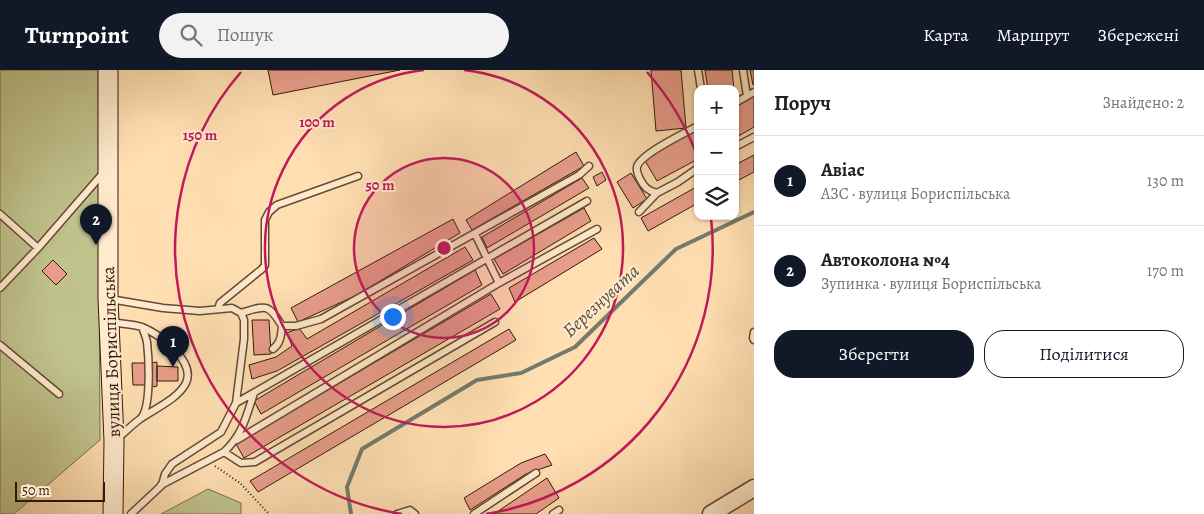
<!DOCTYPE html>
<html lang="uk">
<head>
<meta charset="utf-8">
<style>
  body { margin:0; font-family:Alegreya,serif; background:#f2f2f2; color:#222 }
  .controls { position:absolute; right:15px; top:15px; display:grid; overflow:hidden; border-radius:10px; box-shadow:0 1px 4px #0004 }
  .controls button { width:45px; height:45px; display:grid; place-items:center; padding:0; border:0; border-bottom:1px solid #e0e0e0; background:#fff; color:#222; font:25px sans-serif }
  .scale { position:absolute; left:15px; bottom:12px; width:90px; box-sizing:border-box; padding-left:5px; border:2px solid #321909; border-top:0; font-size:14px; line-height:18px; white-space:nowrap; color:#321909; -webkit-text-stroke:4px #ffeacd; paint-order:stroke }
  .you { position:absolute; left:392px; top:246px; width:18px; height:18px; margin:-12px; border:4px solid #fff; border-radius:50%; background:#1a73e8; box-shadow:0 0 0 8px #1a73e833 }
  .badge { display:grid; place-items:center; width:32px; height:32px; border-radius:50%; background:#111827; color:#fff; font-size:16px; font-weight:700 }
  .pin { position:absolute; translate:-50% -41px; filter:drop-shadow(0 1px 2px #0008) }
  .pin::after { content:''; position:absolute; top:26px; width:18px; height:15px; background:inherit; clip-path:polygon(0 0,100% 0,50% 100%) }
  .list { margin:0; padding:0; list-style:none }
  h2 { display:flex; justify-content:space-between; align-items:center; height:65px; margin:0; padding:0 20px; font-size:21px }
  h2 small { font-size:16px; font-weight:400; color:#767676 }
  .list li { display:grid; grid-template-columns:32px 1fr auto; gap:15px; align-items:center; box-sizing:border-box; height:90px; padding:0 20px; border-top:1px solid #e0e0e0 }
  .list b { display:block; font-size:19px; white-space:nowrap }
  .list p { margin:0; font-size:16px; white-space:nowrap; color:#767676 }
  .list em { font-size:16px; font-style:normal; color:#767676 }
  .actions { display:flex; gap:10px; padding:15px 20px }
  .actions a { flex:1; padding:11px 0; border:1px solid #111827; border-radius:20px; text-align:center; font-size:18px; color:#111827 }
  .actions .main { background:#111827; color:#fff }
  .icon { flex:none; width:28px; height:28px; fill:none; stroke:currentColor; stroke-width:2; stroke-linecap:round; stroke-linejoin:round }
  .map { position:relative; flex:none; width:754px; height:444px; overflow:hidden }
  header { display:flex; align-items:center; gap:30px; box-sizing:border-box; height:70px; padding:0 25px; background:#111827; color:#fff }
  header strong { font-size:24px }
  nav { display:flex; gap:28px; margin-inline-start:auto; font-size:18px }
  .search { width:350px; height:45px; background:#f2f2f2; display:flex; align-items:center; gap:12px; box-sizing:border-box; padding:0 18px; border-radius:28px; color:#767676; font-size:19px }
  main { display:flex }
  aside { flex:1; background:#fff }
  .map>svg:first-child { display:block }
</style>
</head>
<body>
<header>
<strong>Turnpoint</strong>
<div class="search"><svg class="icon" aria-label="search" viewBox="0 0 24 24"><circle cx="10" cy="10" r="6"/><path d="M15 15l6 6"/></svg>Пошук</div>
<nav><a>Карта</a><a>Маршрут</a><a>Збережені</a></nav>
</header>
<main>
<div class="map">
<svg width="754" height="444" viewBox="0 0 754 444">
  <rect width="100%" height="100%" fill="#ffdfb2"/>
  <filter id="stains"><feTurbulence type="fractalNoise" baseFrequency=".004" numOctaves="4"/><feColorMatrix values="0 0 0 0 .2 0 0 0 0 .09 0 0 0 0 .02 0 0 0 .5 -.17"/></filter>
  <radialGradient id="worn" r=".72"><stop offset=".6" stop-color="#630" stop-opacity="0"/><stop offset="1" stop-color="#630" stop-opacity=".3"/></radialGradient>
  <path fill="#c0c28c" stroke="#796e4a" d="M0 0H98L100 370 14 444H0Z
    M208 419 241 433V444H161Z"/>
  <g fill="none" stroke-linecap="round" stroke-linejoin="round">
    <path stroke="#747b6d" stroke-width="4" d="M351 444 347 417 362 379 477 310 521 303 575 277 676 179 754 142"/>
  </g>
  <path fill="#e99e8c" stroke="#321909" d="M268 0H400L273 25Z
    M651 0H681L686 58 656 61Z
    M705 0H732L734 19H708Z
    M750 0H754V15H753Z
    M754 25V57L735 68V36Z
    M698 58V89L657 111 644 89Z
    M576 82 584 96 472 160 466 150Z
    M754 85V102L735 112V95Z
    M602 102 606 110 597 116 593 107Z
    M631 103 647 129 633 138 617 112Z
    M582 108 589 118 487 178 482 167Z
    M698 116V133L648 161 641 148Z
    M584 138 591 151 503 204 494 189Z
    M453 149 460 163 355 226 298 252 291 238Z
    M594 168 602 179 515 232 509 218Z
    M465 177 473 190 277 301 252 309 249 295 276 287 292 276 287 263 299 258 307 269Z
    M53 190 67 204 56 215 42 201Z
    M475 200 482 215 261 344 254 331Z
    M491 224 500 239 244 388 236 374Z
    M252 250H269L271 284 254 285Z
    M509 259 516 270 258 422 250 411Z
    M157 292V316L154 317 151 314V293Z
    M132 293H147V315H133Z
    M157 296 178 297V311H157Z
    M545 384 552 395 526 404 470 440 464 428 521 393Z
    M547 408 559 428 536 444H494Z"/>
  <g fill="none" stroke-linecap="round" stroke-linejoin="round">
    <defs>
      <path id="service" d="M698 0 701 19
        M743 0 747 26
        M735 33 754 22
        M735 77 754 67
        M657 123 678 112 698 98
        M639 142 657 123C648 121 644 117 640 109 638 105 636 101 637 97 640 84 685 63 698 56
        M0 144 38 178
        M475 164 499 213
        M0 218 38 178 104 102
        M110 229 163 238 200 241 232 238 241 243 244 250V269L236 333 221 362 172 394 165 404 162 415 131 444
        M221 239 219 236 220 233 262 199 265 195V150L269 142 277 135 358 106
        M241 243C265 236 268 232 282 256
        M111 252C121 254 132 254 142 257 159 264 196 291 186 313 178 329 154 339 140 349 132 355 125 362 117 369
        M142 257C144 262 146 267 147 272 149 289 151 334 142 347
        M754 262 753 268 754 270
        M0 275 59 324
        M273 279C281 273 281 265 282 256H296L321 249 579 105 589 96
        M236 333 587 131
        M237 370 499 213 597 159
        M224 382 241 393 255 392 495 252
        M161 415 224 382C243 364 246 347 254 323
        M397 444 410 440 415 444
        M474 444 536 403
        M553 444 559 440"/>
      <path id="tertiary" d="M711 444 754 418"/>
      <path id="secondary" d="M108 0V228L114 371 113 444"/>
    </defs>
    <use href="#service" stroke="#654a33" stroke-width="9"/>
    <use href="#tertiary" stroke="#654a33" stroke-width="19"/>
    <use href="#secondary" stroke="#321909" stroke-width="21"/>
    <path stroke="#321909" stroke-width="2" stroke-dasharray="1 2.5" stroke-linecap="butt" d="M215 396 240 413 269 444"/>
    <use href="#service" stroke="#ffeacd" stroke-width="6"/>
    <use href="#tertiary" stroke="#ffeacd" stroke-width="16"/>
    <use href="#secondary" stroke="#ffeacd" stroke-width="19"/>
  </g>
  <circle cx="444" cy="178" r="90" fill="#c2185b" fill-opacity=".12"/>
  <g fill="none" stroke="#c2185b" stroke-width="2.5">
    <circle cx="444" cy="178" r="90"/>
    <path d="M464 0A179 179 0 1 1 424 0"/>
    <path d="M402 444A269 269 0 0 1 241 2M647 2A269 269 0 0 1 698 88M711 148A269 269 0 0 1 486 444"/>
  </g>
  <g text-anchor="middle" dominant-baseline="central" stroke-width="4" stroke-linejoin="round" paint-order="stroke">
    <g font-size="18" fill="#321909" stroke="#ffeacd">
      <text transform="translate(111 282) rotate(-92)">вулиця Бориспільська</text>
    </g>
    <g font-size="19" font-style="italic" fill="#585243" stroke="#ffeacd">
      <text transform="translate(601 231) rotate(-43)">Березнувата</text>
    </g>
  </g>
  <circle cx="444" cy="178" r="8" fill="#c2185b" stroke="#ffeacd" stroke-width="2.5"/>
  <g font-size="15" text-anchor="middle" font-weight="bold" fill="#c2185b" stroke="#ffeacd" stroke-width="4" stroke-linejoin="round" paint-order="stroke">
    <text x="317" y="57">100 m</text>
    <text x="200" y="70">150 m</text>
    <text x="380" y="120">50 m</text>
  </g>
  <rect width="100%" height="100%" filter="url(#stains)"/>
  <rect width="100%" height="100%" fill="url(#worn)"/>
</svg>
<div class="controls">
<button>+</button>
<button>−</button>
<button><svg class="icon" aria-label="layers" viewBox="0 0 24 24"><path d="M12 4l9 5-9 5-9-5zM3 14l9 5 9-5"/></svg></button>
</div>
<div class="scale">50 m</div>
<div class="you"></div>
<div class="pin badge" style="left:173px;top:297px">1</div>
<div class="pin badge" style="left:96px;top:175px">2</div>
</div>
<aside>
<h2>Поруч<small>Знайдено: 2</small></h2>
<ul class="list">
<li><span class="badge">1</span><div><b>Авіас</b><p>АЗС · вулиця Бориспільська</p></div><em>130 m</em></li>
<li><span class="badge">2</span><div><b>Автоколона №4</b><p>Зупинка · вулиця Бориспільська</p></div><em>170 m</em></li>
</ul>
<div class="actions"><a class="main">Зберегти</a><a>Поділитися</a></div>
</aside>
</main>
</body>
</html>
